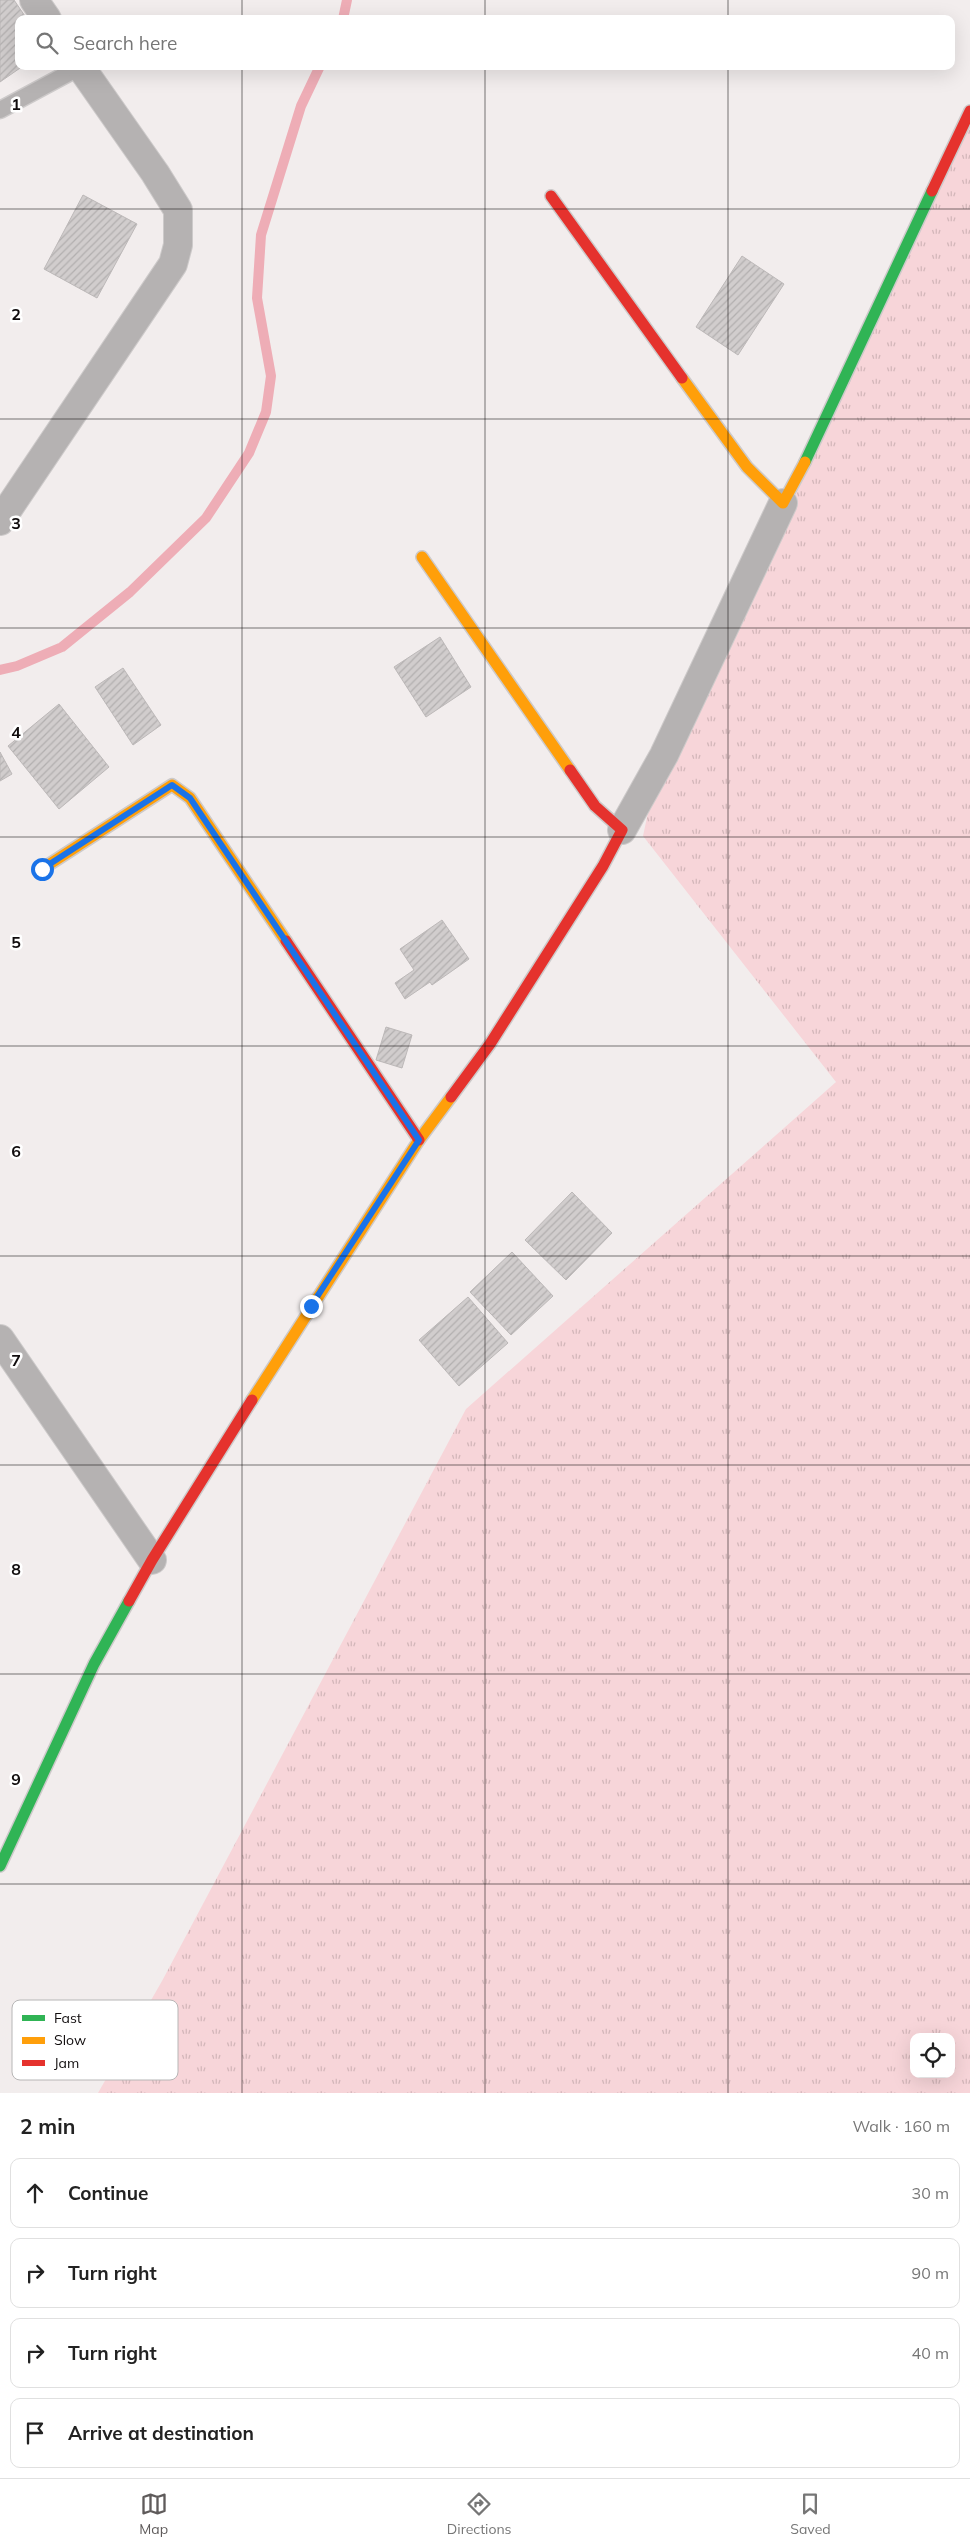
<!DOCTYPE html>
<html lang="en">
<head>
<meta charset="utf-8">
<style>
  body { margin:0; font-family:Mulish,sans-serif; background:#f6f6f6; color:#222 }
  .controls { position:absolute; right:15px; bottom:15px; display:grid; overflow:hidden; border-radius:10px; box-shadow:0 5px 20px #0002 }
  .controls button { width:45px; height:45px; display:grid; place-items:center; padding:0; border:0; border-bottom:1px solid #e0e0e0; background:#fff; color:#222; font:25px sans-serif }
  .stop { position:absolute; width:15px; height:15px; margin:-11px; border:4px solid #1a73e8; border-radius:50%; background:#fff }
  .stop.end { background:#1a73e8; border-color:#fff; box-shadow:0 1px 5px #0008 }
  .list { margin:0; padding:0; list-style:none }
  h2 { display:flex; justify-content:space-between; align-items:center; height:65px; margin:0; padding:0 20px; font-size:21px }
  h2 small { font-size:16px; font-weight:400; color:#767676 }
  .list li { display:grid; grid-template-columns:32px 1fr auto; gap:15px; align-items:center; box-sizing:border-box; height:70px; margin:0 10px 10px; padding:0 10px; border:1px solid #e0e0e0; border-radius:10px }
  .list b { display:block; font-size:19px; white-space:nowrap }
  .list em { font-size:16px; font-style:normal; color:#767676 }
  .icon { flex:none; width:28px; height:28px; fill:none; stroke:currentColor; stroke-width:2; stroke-linecap:round; stroke-linejoin:round }
  .map { position:relative; flex:none; width:970px; height:2093px; overflow:hidden }
  .search { position:absolute; background:#fff; box-shadow:0 5px 20px #0002; left:15px; right:15px; top:15px; height:55px; display:flex; align-items:center; gap:12px; box-sizing:border-box; padding:0 18px; border-radius:10px; color:#767676; font-size:19px }
  .sheet { height:385px; background:#fff }
  nav { display:flex; justify-content:space-around; align-items:center; box-sizing:border-box; height:70px; border-top:1px solid #e0e0e0; background:#fff; font-size:14px; color:#767676 }
  nav a { display:grid; justify-items:center; gap:2px }
  nav .on { color:#5f5b5b }
  .map>svg:first-child { display:block }
</style>
</head>
<body>
<div class="map">
<svg width="970" height="2093" viewBox="0 0 970 2093">
  <defs>
    <pattern id="grass-tufts" width="24" height="20" patternUnits="userSpaceOnUse" patternTransform="scale(1.25)"><rect width="24" height="20" fill="#f7d5d9"/><path d="M3 7l-1-3M5 7V3M7 7l1-3M15 17l-1-3M17 17v-4M19 17l1-3" fill="none" stroke="#d3b6b9"/></pattern>
    <pattern id="building-hatch" width="6" height="6" patternUnits="userSpaceOnUse" patternTransform="scale(1.25)"><rect width="6" height="6" fill="#d1cdcd"/><path d="M-1 1l2-2M0 6l6-6M5 7l2-2" fill="none" stroke="#b2afaf"/></pattern>
  </defs>
  <rect width="100%" height="100%" fill="#f2eded"/>
  <path fill="url(#grass-tufts)" fill-rule="evenodd" d="M970 122V2093H98L162 1981 466 1409 836 1082 643 836 649 808ZM914 2037H951V2074H914Z"/>
  <g fill="none" stroke-linecap="round" stroke-linejoin="round">
    <path stroke="#eeadb6" stroke-width="10" d="M343 19 347 0
      M0 670 17 666 62 647 130 592 206 518 249 453 266 412 271 376 257 298 261 235 301 106 320 66"/>
  </g>
  <path fill="url(#building-hatch)" stroke="#bcb8b8" d="M0 0H14L27 19H19V66H23L0 82Z
    M83 195 137 224 97 298 44 269Z
    M742 256 784 284 738 355 696 327Z
    M440 637 471 687 426 717 394 667Z
    M123 668 161 725 133 745 95 687Z
    M59 704 109 767 59 809 8 746Z
    M0 752 12 774 0 781Z
    M442 920 469 959 432 985 430 982 405 999 395 983 414 970 400 949Z
    M386 1027 412 1035 402 1068 376 1060Z
    M572 1192 612 1233 566 1280 525 1240Z
    M512 1252 553 1296 511 1335 470 1292Z
    M468 1297 508 1343 459 1386 419 1340Z"/>
  <g fill="none" stroke-linecap="round" stroke-linejoin="round">
    <defs>
      <path id="lane" d="M0 110 80 67"/>
      <path id="street" d="M34 0 47 19
        M0 521 173 264 178 245V210L155 173 80 66
        M622 830 664 755 783 503
        M0 1339 152 1560"/>
      <path id="fast" d="M805 462 932 191
        M0 1866 94 1664 129 1601"/>
      <path id="slow" d="M682 378 747 467 783 503 805 462
        M422 557 570 770
        M42 869 172 785 190 798 286 941
        M252 1400 419 1140 451 1097"/>
      <path id="jam" d="M932 191 970 111
        M551 196 682 378
        M286 941 419 1140
        M451 1097 490 1044 603 866 622 830 595 806 570 770
        M129 1601 152 1560 252 1400"/>
    </defs>
    <use href="#lane" stroke="#cdcaca" stroke-width="19"/>
    <use href="#street" stroke="#cdcaca" stroke-width="30"/>
    <use href="#fast" stroke="#cdcaca" stroke-width="14"/>
    <use href="#slow" stroke="#cdcaca" stroke-width="14"/>
    <use href="#jam" stroke="#cdcaca" stroke-width="14"/>
    <use href="#lane" stroke="#b5b2b2" stroke-width="16"/>
    <use href="#street" stroke="#b5b2b2" stroke-width="28"/>
    <use href="#fast" stroke="#30b455" stroke-width="11"/>
    <use href="#slow" stroke="#ff9f0a" stroke-width="11"/>
    <use href="#jam" stroke="#e5322d" stroke-width="11"/>
  </g>
  <g fill="none" stroke-linecap="round" stroke-linejoin="round">
    <path stroke="#1a73e8" stroke-width="6" d="M42 869 172 785 190 798 419 1140 311 1306"/>
  </g>
  <path fill="none" stroke="#100c0d" stroke-width="1" stroke-opacity="0.55" d="M242 0V19M485 0V19M728 0V19M242 66V2093M485 66V2093M728 66V2093M0 209H970M0 419H970M0 628H970M0 837H970M0 1046H970M0 1256H970M0 1465H970M0 1674H970M0 1884H970"/>
  <rect x="12" y="2000" width="166" height="80" rx="8" fill="#fff" stroke="#b7b6b6" stroke-width="1"/>
  <rect x="22" y="2015" width="23" height="6" fill="#30b455"/>
  <rect x="22" y="2037" width="23" height="7" fill="#ff9f0a"/>
  <rect x="22" y="2060" width="23" height="6" fill="#e5322d"/>
  <g font-size="14" fill="#100c0d">
    <text x="54" y="2023">Fast</text>
    <text x="54" y="2045">Slow</text>
    <text x="54" y="2068">Jam</text>
  </g>
  <g font-size="16" text-anchor="middle" font-weight="bold" fill="#100c0d" stroke="#fff" stroke-width="5" stroke-linejoin="round" paint-order="stroke">
    <text x="16" y="110">1</text>
    <text x="16" y="320">2</text>
    <text x="16" y="529">3</text>
    <text x="16" y="738">4</text>
    <text x="16" y="948">5</text>
    <text x="16" y="1157">6</text>
    <text x="16" y="1366">7</text>
    <text x="16" y="1575">8</text>
    <text x="16" y="1785">9</text>
  </g>
</svg>
<div class="controls">
<button><svg class="icon" aria-label="locate" viewBox="0 0 24 24"><circle cx="12" cy="12" r="6"/><path d="M12 2v4M12 18v4M2 12h4M18 12h4"/></svg></button>
</div>
<div class="stop" style="left:42px;top:869px"></div>
<div class="stop end" style="left:311px;top:1306px"></div>
<div class="search"><svg class="icon" aria-label="search" viewBox="0 0 24 24"><circle cx="10" cy="10" r="6"/><path d="M15 15l6 6"/></svg>Search here</div>
</div>
<section class="sheet">
<h2>2 min<small>Walk · 160 m</small></h2>
<ul class="list">
<li><svg class="icon" aria-label="ahead" viewBox="0 0 24 24"><path d="M12 20V5M6 11l6-6 6 6"/></svg><div><b>Continue</b></div><em>30 m</em></li>
<li><svg class="icon" aria-label="right" viewBox="0 0 24 24"><path d="M7 20v-9h11M14 6l5 5-5 5"/></svg><div><b>Turn right</b></div><em>90 m</em></li>
<li><svg class="icon" aria-label="right" viewBox="0 0 24 24"><path d="M7 20v-9h11M14 6l5 5-5 5"/></svg><div><b>Turn right</b></div><em>40 m</em></li>
<li><svg class="icon" aria-label="arrive" viewBox="0 0 24 24"><path d="M6 21V4h12l-3 4 3 4H6"/></svg><div><b>Arrive at destination</b></div></li>
</ul>
</section>
<nav>
<a class="on"><svg class="icon" aria-label="map" viewBox="0 0 24 24"><path d="M3 6l6-2 6 2 6-2v14l-6 2-6-2-6 2zM9 4v14M15 6v14"/></svg>Map</a>
<a><svg class="icon" aria-label="directions" viewBox="0 0 24 24"><path d="M12 3l9 9-9 9-9-9zM9 14v-3h6M13 9l2 2-2 2"/></svg>Directions</a>
<a><svg class="icon" aria-label="saved" viewBox="0 0 24 24"><path d="M7 4h10v16l-5-4-5 4z"/></svg>Saved</a>
</nav>
</body>
</html>
